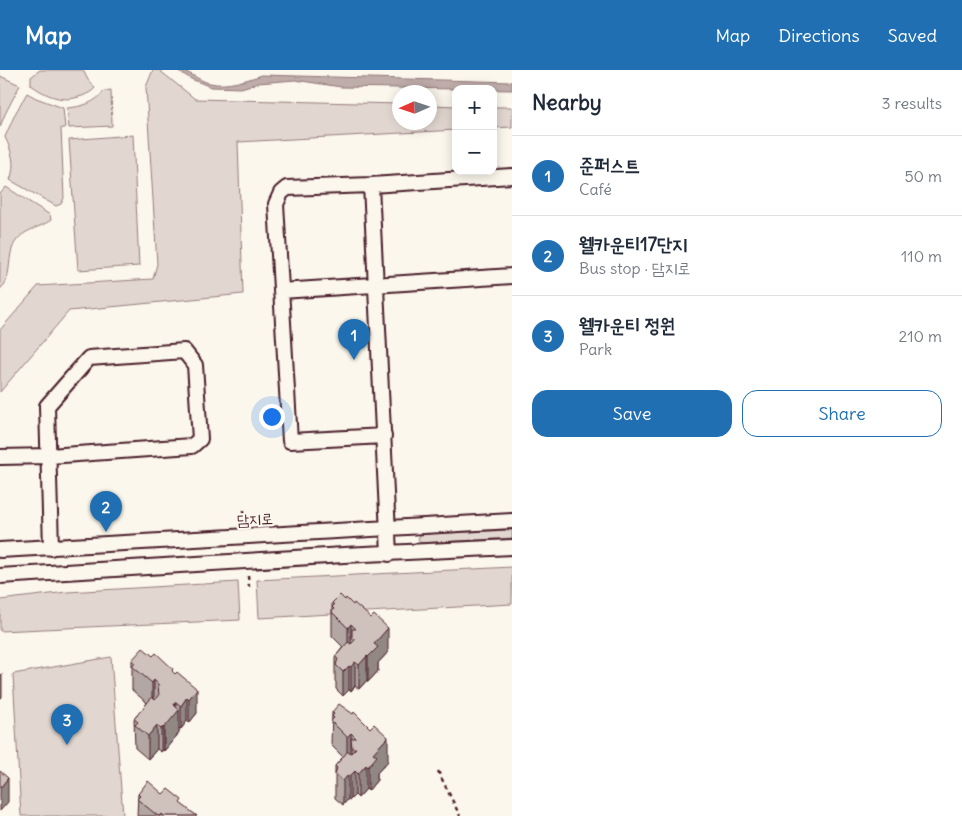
<!DOCTYPE html>
<html lang="en">
<head>
<meta charset="utf-8">
<style>
  body { margin:0; font-family:Delius,"Poor Story",sans-serif; background:#f2f2f3; color:#1f2937 }
  .controls { position:absolute; right:15px; top:15px; display:grid; overflow:hidden; border-radius:10px; box-shadow:0 2px 12px #0003 }
  .controls button { width:45px; height:45px; display:grid; place-items:center; padding:0; border:0; border-bottom:1px solid #e0e1e3; background:#fff; color:#1f2937; font:25px sans-serif }
  .compass { position:absolute; left:392px; top:15px; width:45px; height:45px; border-radius:50%; background:#fff; box-shadow:0 2px 12px #0003; rotate:267deg }
  .you { position:absolute; left:271px; top:346px; width:18px; height:18px; margin:-12px; border:4px solid #fff; border-radius:50%; background:#1a73e8; box-shadow:0 0 0 8px #1a73e833 }
  .badge { display:grid; place-items:center; width:32px; height:32px; border-radius:50%; background:#1f6fb2; color:#fff; font-size:16px; font-weight:700 }
  .pin { position:absolute; translate:-50% -41px; filter:drop-shadow(0 1px 2px #0008) }
  .pin::after { content:''; position:absolute; top:26px; width:18px; height:15px; background:inherit; clip-path:polygon(0 0,100% 0,50% 100%) }
  .list { margin:0; padding:0; list-style:none }
  h2 { display:flex; justify-content:space-between; align-items:center; height:65px; margin:0; padding:0 20px; font-size:21px }
  h2 small { font-size:16px; font-weight:400; color:#747a83 }
  .list li { display:grid; grid-template-columns:32px 1fr auto; gap:15px; align-items:center; box-sizing:border-box; height:80px; padding:0 20px; border-top:1px solid #e0e1e3 }
  .list b { display:block; font-size:19px; white-space:nowrap }
  .list p { margin:0; font-size:16px; white-space:nowrap; color:#747a83 }
  .list em { font-size:16px; font-style:normal; color:#747a83 }
  .actions { display:flex; gap:10px; padding:15px 20px }
  .actions a { flex:1; padding:11px 0; border:1px solid #1f6fb2; border-radius:15px; text-align:center; font-size:18px; color:#1f6fb2 }
  .actions .main { background:#1f6fb2; color:#fff }
  .map { position:relative; flex:none; width:512px; height:746px; overflow:hidden }
  header { display:flex; align-items:center; gap:30px; box-sizing:border-box; height:70px; padding:0 25px; background:#1f6fb2; color:#fff }
  header strong { font-size:24px }
  nav { display:flex; gap:28px; margin-inline-start:auto; font-size:18px }
  main { display:flex }
  aside { flex:1; background:#fff }
  .map>svg:first-child { display:block }
</style>
</head>
<body>
<header>
<strong>Map</strong>
<nav><a>Map</a><a>Directions</a><a>Saved</a></nav>
</header>
<main>
<div class="map">
<svg width="512" height="746" viewBox="0 0 512 746">
  <rect width="100%" height="100%" fill="#fbf7ec"/>
  <filter id="ink" filterUnits="userSpaceOnUse"><feTurbulence type="fractalNoise" baseFrequency=".02" numOctaves="2"/><feDisplacementMap in="SourceGraphic" scale="10" xChannelSelector="R" yChannelSelector="G"/><feConvolveMatrix kernelMatrix="1 2 1 2 8 2 1 2 1" color-interpolation-filters="sRGB"/></filter>
  <g filter="url(#ink)">
    <path fill="#e2d7d0" stroke="#967b7e" d="M40 0H83L88 10 95 18C92 22 87 24 82 26 62 33 47 26 31 15V7Z
      M153 0H159L195 29 399 34 400 52H430V35L456 36V60L238 72 243 224 69 241 0 322V260L38 216 153 209 157 194 146 17Z
      M0 6 20 15 5 44 0 57Z
      M111 20 112 56 69 58 67 38C81 37 96 33 104 21Z
      M27 23 36 28 63 38 65 58H61L64 128 61 134 56 136 10 110C16 94 12 82 5 67L15 44Z
      M493 37H512V57L493 58Z
      M133 65 139 196 78 200 69 70Z
      M6 117 50 145 51 150C37 160 19 159 12 179 8 191 11 212 0 219V124Z
      M512 460V468L421 473 418 469 420 465 424 464Z
      M512 497V534L259 548 257 510Z
      M238 512 240 550 0 561V530L67 522Z
      M111 587 123 746H21L13 604Z"/>
    <path fill="#bfadaa" stroke="#907477" d="M177 0C189 0 198 11 210 13 227 17 246 10 262 5L512 12V20L341 17 295 10 258 13 241 18 211 17 191 9Z"/>
    <g fill="none" stroke-linecap="round" stroke-linejoin="round">
      <defs>
        <path id="minor" d="M371 115 389 484
          M281 221 512 206
          M384 366 290 371 276 134 281 123 287 118 371 115 512 106
          M0 387 49 386 192 376 200 369 195 295 184 281 89 288 47 336 51 478
          M0 480 512 451
          M0 506 344 485 512 477"/>
      </defs>
      <use href="#minor" stroke="#4a1f2b" stroke-width="18"/>
      <path stroke="#4a1f2b" stroke-width="2.5" stroke-dasharray="4 4" stroke-linecap="butt" d="M244 440V450
        M248 506 249 517
        M438 701 460 746"/>
      <use href="#minor" stroke="#fbf7ec" stroke-width="14"/>
    </g>
    <path fill="#b2a7a2" stroke="#4a1f2b" d="M332 533 388 582 378 593V601L368 612 367 610 359 619 355 616 351 621 349 620 343 626 336 619V612L335 611V587L343 577 332 566Z
      M153 586 173 602 197 643 189 653 187 651 181 659 179 658V663L164 681 163 680 161 682 157 679 148 689 135 678 134 649 147 633 132 620V590Z
      M332 642 388 691 377 703V710L368 721 366 719 358 728 355 725 350 730 348 729 343 735 335 728V696L343 687 331 675Z
      M138 724H163L182 735 197 746H137Z"/>
    <path fill="#918884" stroke="#4a1f2b" d="M351 554V578L348 582V558Z
      M388 558V582L378 593V601L368 612V587L374 574Z
      M367 586V610L359 619V595Z
      M355 592V616L351 621V597Z
      M349 596V620L343 626V602Z
      M2 604V627L0 629V605Z
      M154 610V634L152 637V613Z
      M197 619V643L189 653V629Z
      M187 627V651L181 659V636Z
      M176 632V643L179 640V663L164 681V658L174 635Z
      M157 655V679L148 689V666Z
      M163 657V680L161 682V659Z
      M351 663V687L347 691V667Z
      M388 667V691L377 703V710L368 721V697L373 683Z
      M366 695V719L358 728V704Z
      M355 701V725L350 730V706Z
      M348 705V729L343 735V711Z
      M8 708V732L0 741V718Z"/>
    <path fill="#cfc2bc" stroke="#4a1f2b" d="M340 525 345 530 346 528 353 535 354 533 371 548 374 545 388 558 374 574 378 577 368 587 367 586 359 595 355 592 351 597 349 596 343 602 336 595 338 589 335 587 348 572 351 574 356 569H352V559H356L351 554 348 558 332 542 334 539 332 537 334 535 332 533Z
      M143 578 153 586 156 583 173 599 172 601 175 604 177 602 197 619 189 629 187 627 181 636 176 632 174 635 179 640 164 658 163 657 161 659 157 655 148 666 135 655 138 652 134 649 152 627 155 630 159 626 158 614 154 610 152 613 132 596 135 592 132 590Z
      M339 634 353 644 354 642 370 658 374 654 388 667 373 683 377 686 368 697 366 695 358 704 355 701 350 706 348 705 343 711 335 704 337 698 335 696 348 681 351 683 356 678H352L351 668H356L351 663 347 667 331 651 334 648 332 646 334 644 332 642Z
      M0 701 8 708 0 718Z
      M148 711 163 724 168 719 182 730 180 733 197 746H164L162 744 160 746H158L137 729 140 726 138 724Z"/>
  </g>
  <g text-anchor="middle" dominant-baseline="central" stroke-width="4.5" stroke-linejoin="round" paint-order="stroke">
    <g font-size="15" fill="#4a1f2b" stroke="#fbf7ec">
      <text transform="translate(255 449) rotate(-3)">담지로</text>
    </g>
  </g>
</svg>
<div class="controls">
<button>+</button>
<button>−</button>
</div>
<svg class="compass" viewBox="-18 -18 36 36"><path d="M0-13l5 13h-10z" fill="#e53935"/><path d="M0 13l5-13h-10z" fill="#747a83"/></svg>
<div class="you"></div>
<div class="pin badge" style="left:354px;top:290px">1</div>
<div class="pin badge" style="left:106px;top:462px">2</div>
<div class="pin badge" style="left:67px;top:675px">3</div>
</div>
<aside>
<h2>Nearby<small>3 results</small></h2>
<ul class="list">
<li><span class="badge">1</span><div><b>준퍼스트</b><p>Café</p></div><em>50 m</em></li>
<li><span class="badge">2</span><div><b>웰카운티17단지</b><p>Bus stop · 담지로</p></div><em>110 m</em></li>
<li><span class="badge">3</span><div><b>웰카운티 정원</b><p>Park</p></div><em>210 m</em></li>
</ul>
<div class="actions"><a class="main">Save</a><a>Share</a></div>
</aside>
</main>
</body>
</html>
